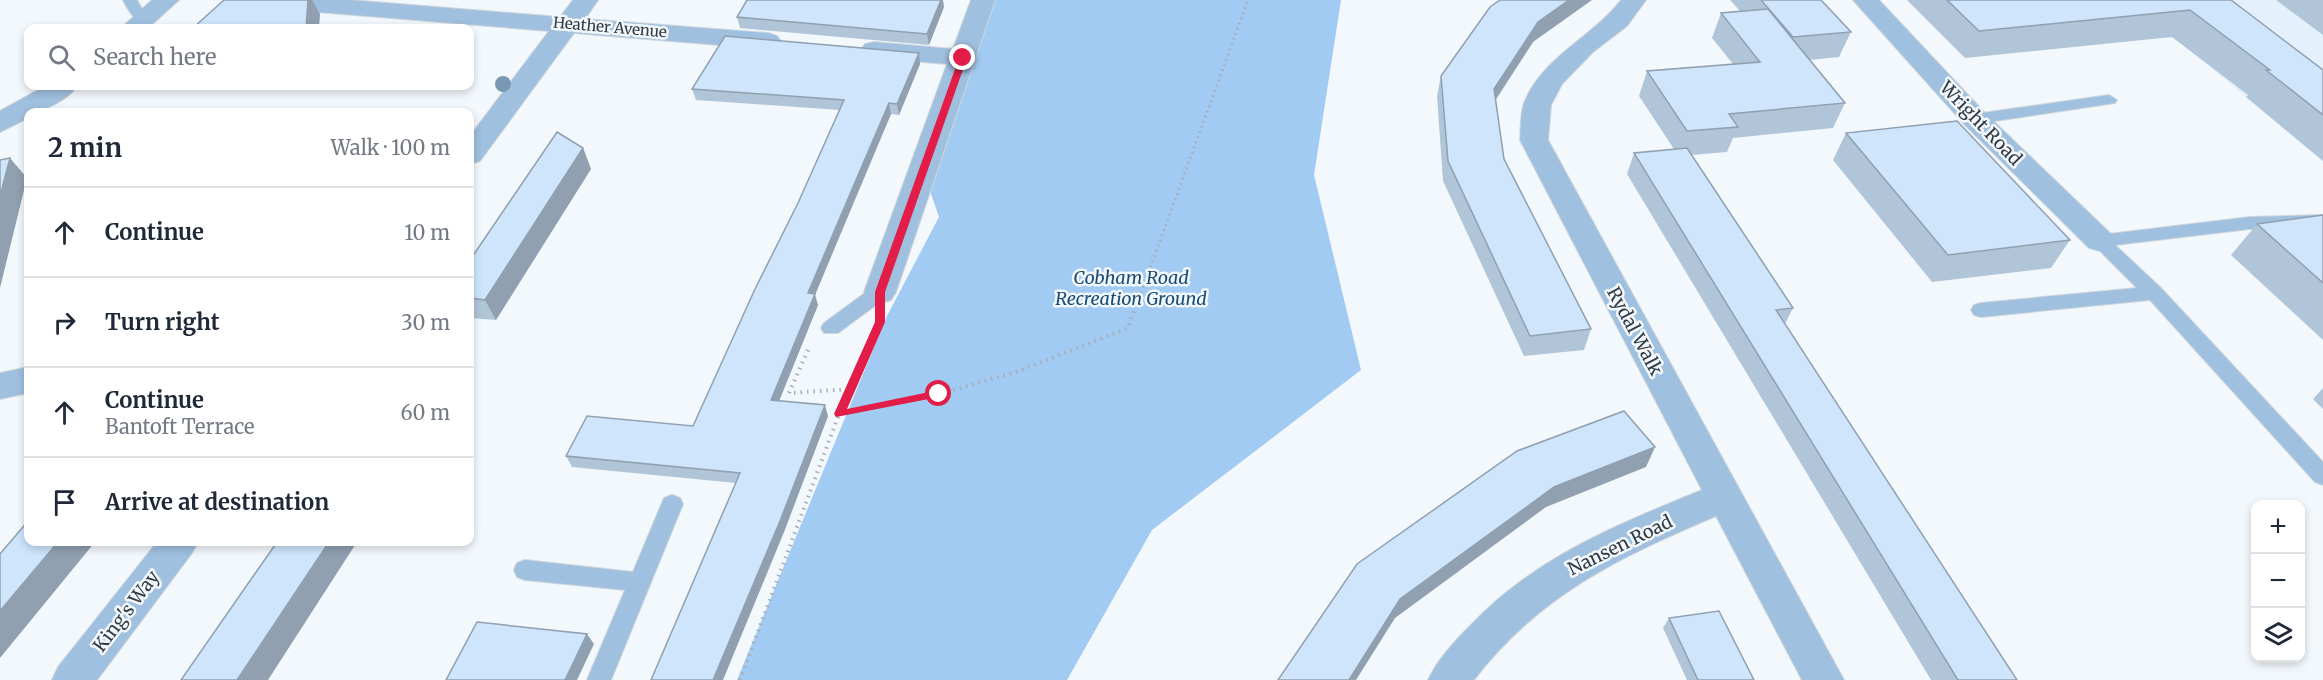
<!DOCTYPE html>
<html lang="en">
<head>
<meta charset="utf-8">
<style>
  body { margin:0; font-family:Merriweather,serif; background:#f6f6f7; color:#1f2937 }
  .controls { position:absolute; right:18px; bottom:18px; display:grid; overflow:hidden; border-radius:12px; box-shadow:0 3px 9px #0003 }
  .controls button { width:54px; height:54px; display:grid; place-items:center; padding:0; border:0; border-bottom:2px solid #e0e1e3; background:#fff; color:#1f2937; font:30px sans-serif }
  .stop { position:absolute; width:18px; height:18px; margin:-14px; border:4px solid #e11d48; border-radius:50%; background:#fff }
  .stop.end { background:#e11d48; border-color:#fff; box-shadow:0 2px 6px #0008 }
  .list { margin:0; padding:0; list-style:none }
  h2 { display:flex; justify-content:space-between; align-items:center; height:78px; margin:0; padding:0 24px; font-size:26px }
  h2 small { font-size:20px; font-weight:400; color:#747a83 }
  .list li { display:grid; grid-template-columns:39px 1fr auto; gap:18px; align-items:center; box-sizing:border-box; height:90px; padding:0 24px; border-top:2px solid #e0e1e3 }
  .list b { display:block; font-size:22px; white-space:nowrap }
  .list p { margin:0; font-size:20px; white-space:nowrap; color:#747a83 }
  .list em { font-size:20px; font-style:normal; color:#747a83 }
  .icon { flex:none; width:33px; height:33px; fill:none; stroke:currentColor; stroke-width:2; stroke-linecap:round; stroke-linejoin:round }
  .map { position:relative; flex:none; width:2323px; height:680px; overflow:hidden }
  .search { position:absolute; background:#fff; box-shadow:0 3px 9px #0003; left:24px; top:24px; width:450px; height:66px; display:flex; align-items:center; gap:15px; box-sizing:border-box; padding:0 21px; border-radius:12px; color:#747a83; font-size:22px }
  .panel { position:absolute; background:#fff; box-shadow:0 3px 9px #0003; left:24px; top:108px; width:450px; height:438px; border-radius:12px }
  .map>svg:first-child { display:block }
</style>
</head>
<body>
<div class="map">
<svg width="2323" height="680" viewBox="0 0 2323 680">
  <rect width="100%" height="100%" fill="#f3f8fc"/>
  <path fill="#e4f0fb" d="M2124 0H2323V161L2187 48Z"/>
  <path fill="#a1cbf3" d="M983 0H1341L1314 175 1361 370 1152 530 1067 680H737L887 316 939 217 929 188Z"/>
  <g fill="none" stroke-linecap="round" stroke-linejoin="round">
    <defs>
      <path id="service" d="M123 0H137L142 9 153 18 151 21C136 25 129 12 123 0Z
        M2109 95 2117 100 2115 103 1975 124 1967 119 1975 114Z
        M2323 215V227L2250 229 2115 245 2161 288 2323 462V485L2315 482 2150 300 1981 317 1974 315 1971 310 1974 305 1981 303 2137 288 2094 245 2091 241 2094 237 2100 235 2250 217Z
        M880 285 887 287 889 292 887 297 838 333H824L821 328 824 323 873 287Z
        M672 495 680 498 683 504 611 680H587L625 590 525 580 517 577 514 570 517 563 525 560 633 572 664 498Z"/>
      <path id="minor" d="M152 0H179L148 28H121Z
        M244 0H350L560 17 573 0H598L585 19 768 33 777 36 781 41 777 46 768 49 574 33 480 161 470 164V136L549 31 256 7 247 5Z
        M971 0H995L896 292 891 300 880 303 869 300 864 292 947 64 874 58 865 56 861 50 865 44 874 42 953 49Z
        M1621 0H1646L1627 26 1593 52 1562 84 1551 105 1548 140 1844 680H1802L1716 516C1620 557 1539 595 1474 680H1428C1438 659 1454 642 1470 626 1535 557 1617 525 1702 490L1520 140C1521 129 1520 114 1524 103 1543 56 1592 38 1621 0Z
        M1853 0H1879L1985 113 2111 234 2115 241 2111 248 2100 251 2089 248 1965 125Z
        M45 86H77C69 99 44 112 28 112V118L0 132V111Z
        M28 367V393L0 399V373Z
        M157 542H198L192 553 97 680H52L58 667Z"/>
    </defs>
    <use href="#service" stroke="#d0d6db" stroke-width="2"/>
    <use href="#minor" stroke="#d0d6db" stroke-width="2"/>
    <path stroke="#a7aeb4" stroke-width="3" stroke-dasharray="1.5 4" stroke-linecap="butt" d="M1139 298 1248 0"/>
    <path stroke="#a7aeb4" stroke-width="4" stroke-dasharray="1.5 5" stroke-linecap="butt" d="M808 350 789 393 851 389
      M839 414 939 394 1019 371 1128 328 1139 297
      M740 680 839 414 874 336"/>
    <use href="#service" fill="#a0c0df" fill-rule="evenodd"/>
    <use href="#minor" fill="#a0c0df" fill-rule="evenodd"/>
  </g>
  <circle fill="#7999b3" cx="503" cy="84" r="8"/>
  <path fill="#b1c5d9" d="M1730 0H1821L1851 32 1839 57 1810 60 1845 103 1833 128 1733 138 1727 152 1691 155 1793 308 1785 324 2017 680H1931L1627 174 1634 153 1674 149 1639 96 1647 71 1733 64 1712 38 1721 13 1740 11Z
    M1907 0H2231L2323 70V161L2246 97 2248 95 2172 37 1965 58Z
    M2276 0H2323V35Z
    M944 7 929 45 740 28 737 17Z
    M1533 42 1496 100 1504 159 1591 329 1584 350 1524 356 1443 181 1437 96 1441 76Z
    M920 64 899 115 891 114 852 205 815 295 818 305 779 401 828 416 784 532 736 483 572 467 566 456 693 426 798 203 839 110 696 100 692 89Z
    M1846 133 2070 240 2051 268 1932 282 1833 160Z
    M583 148 591 169 496 320 470 318V260Z
    M2323 215V340L2231 255 2257 224Z
    M2323 388V409L2313 399Z
    M1669 618 1754 680H1687L1663 628Z"/>
  <path fill="#90a0b0" d="M308 0H312L320 14 319 28H306Z
    M941 0H943L944 7 929 45 927 34Z
    M1569 0H1592L1533 42 1489 109 1494 89 1538 22Z
    M919 53 920 64 899 115 897 104Z
    M889 103 891 114 815 295 818 305 775 411 771 400 808 293Z
    M583 148 591 169 496 320 485 300Z
    M10 158 27 178 0 288V196Z
    M825 405 828 416 784 532 723 680H713Z
    M1655 447 1646 467 1546 507 1395 618 1356 680H1349L1400 599 1554 487Z
    M58 542H95L0 658V611Z
    M329 542H357L268 680H237Z
    M587 634 594 644 577 680H565Z"/>
  <path fill="#cee5fc" stroke="#90a0b0" stroke-width="1.5" d="M224 0H308L306 28H193Z
    M747 0H941L927 34 737 17Z
    M1500 0H1569L1538 22 1494 89 1504 159 1591 329 1530 336 1448 161 1441 76 1490 7Z
    M1761 0H1821L1851 32 1793 37Z
    M1947 0H2231L2323 70V115L2266 70H2270L2190 10 1979 31Z
    M1768 9 1845 103 1729 114 1738 127 1687 131 1647 71 1760 62 1721 13Z
    M725 36 919 53 897 104 889 103 850 194 808 293 815 294 771 400 825 405 780 521 713 680H651L740 473 566 456 587 416 693 426 755 289 798 203 844 100 692 89Z
    M1957 121 2070 240 1948 255 1846 133Z
    M557 132 583 148 485 300 470 298V260Z
    M1687 148 1793 308 1776 310 2017 680H1958L1634 153Z
    M10 158 0 196V160Z
    M2323 215V283L2257 224Z
    M1624 411 1655 447 1554 487 1400 599 1349 680H1278L1357 564 1517 451Z
    M28 521V542H58L0 611V554Z
    M277 542H329L237 680H181Z
    M1719 611 1754 680H1698L1669 618Z
    M477 622 587 634 565 680H446Z"/>
  <path fill="#e11d48" d="M963 56 967 58 885 292V322L847 409 939 390 944 394 939 397 836 417 834 414 875 322V292L959 58Z"/>
  <g text-anchor="middle" dominant-baseline="central" stroke-width="5" stroke-linejoin="round" paint-order="stroke">
    <g font-size="15" fill="#323b44" stroke="#f3f8fc">
      <text transform="translate(610 27) rotate(5)">Heather Avenue</text>
    </g>
    <g font-size="18" fill="#323b44" stroke="#f3f8fc">
      <text transform="translate(1981 123) rotate(46)">Wright Road</text>
      <text transform="translate(1635 331) rotate(62)">Rydal Walk</text>
      <text transform="translate(1620 545) rotate(-26)">Nansen Road</text>
      <text transform="translate(126 611) rotate(-53)">King's Way</text>
    </g>
    <g font-size="18" font-style="italic" fill="#164b77" stroke="#f3f8fc">
      <text x="1131" y="277">Cobham Road<tspan x="1131" dy="21">Recreation Ground</tspan></text>
    </g>
  </g>
</svg>
<div class="controls">
<button>+</button>
<button>−</button>
<button><svg class="icon" aria-label="layers" viewBox="0 0 24 24"><path d="M12 4l9 5-9 5-9-5zM3 14l9 5 9-5"/></svg></button>
</div>
<div class="stop" style="left:939px;top:394px"></div>
<div class="stop end" style="left:963px;top:58px"></div>
<div class="search"><svg class="icon" aria-label="search" viewBox="0 0 24 24"><circle cx="10" cy="10" r="6"/><path d="M15 15l6 6"/></svg>Search here</div>
<section class="panel">
<h2>2 min<small>Walk · 100 m</small></h2>
<ul class="list">
<li><svg class="icon" aria-label="ahead" viewBox="0 0 24 24"><path d="M12 20V5M6 11l6-6 6 6"/></svg><div><b>Continue</b></div><em>10 m</em></li>
<li><svg class="icon" aria-label="right" viewBox="0 0 24 24"><path d="M7 20v-9h11M14 6l5 5-5 5"/></svg><div><b>Turn right</b></div><em>30 m</em></li>
<li><svg class="icon" aria-label="ahead" viewBox="0 0 24 24"><path d="M12 20V5M6 11l6-6 6 6"/></svg><div><b>Continue</b><p>Bantoft Terrace</p></div><em>60 m</em></li>
<li><svg class="icon" aria-label="arrive" viewBox="0 0 24 24"><path d="M6 21V4h12l-3 4 3 4H6"/></svg><div><b>Arrive at destination</b></div></li>
</ul>
</section>
</div>
</body>
</html>
